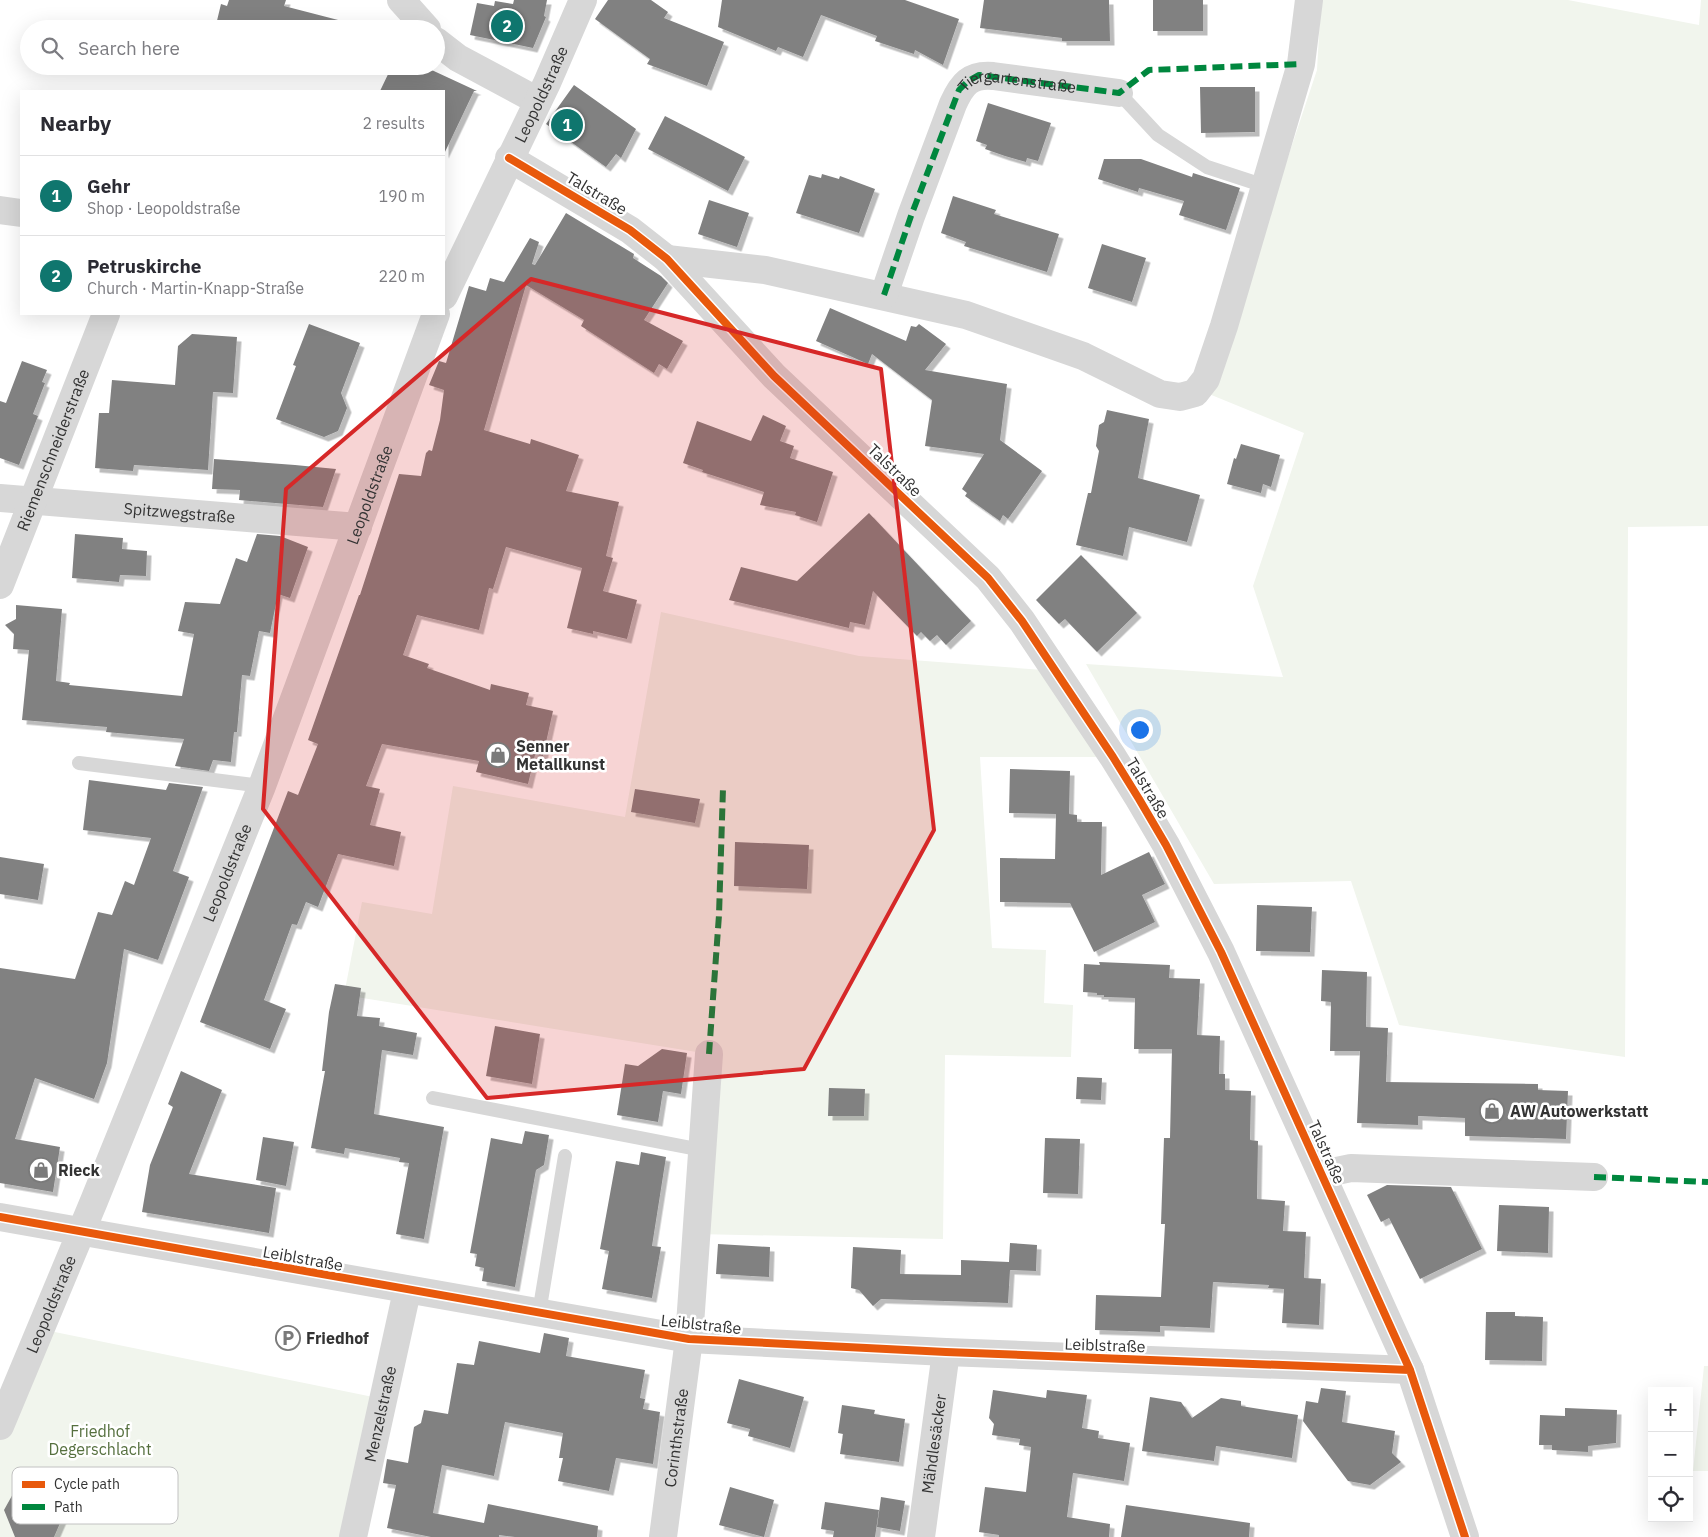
<!DOCTYPE html>
<html lang="en">
<head>
<meta charset="utf-8">
<style>
  body { margin:0; font-family:"IBM Plex Sans",sans-serif; background:#f7f7f7; color:#2b2b33 }
  .controls { position:absolute; right:15px; bottom:15px; display:grid; overflow:hidden; border-radius:0px; box-shadow:0 5px 20px #0002 }
  .controls button { width:45px; height:45px; display:grid; place-items:center; padding:0; border:0; border-bottom:1px solid #e1e1e2; background:#fff; color:#2b2b33; font:25px sans-serif }
  .you { position:absolute; left:1139px; top:729px; width:18px; height:18px; margin:-12px; border:4px solid #fff; border-radius:50%; background:#1a73e8; box-shadow:0 0 0 8px #1a73e833 }
  .badge { display:grid; place-items:center; width:32px; height:32px; border-radius:50%; background:#0f766e; color:#fff; font-size:16px; font-weight:700 }
  .pin { position:absolute; translate:-50% -50%; border:2px solid #fff; box-shadow:0 1px 5px #0006 }
  .list { margin:0; padding:0; list-style:none }
  h2 { display:flex; justify-content:space-between; align-items:center; height:65px; margin:0; padding:0 20px; font-size:21px }
  h2 small { font-size:16px; font-weight:400; color:#7c7c81 }
  .list li { display:grid; grid-template-columns:32px 1fr auto; gap:15px; align-items:center; box-sizing:border-box; height:80px; padding:0 20px; border-top:1px solid #e1e1e2 }
  .list b { display:block; font-size:19px; white-space:nowrap }
  .list p { margin:0; font-size:16px; white-space:nowrap; color:#7c7c81 }
  .list em { font-size:16px; font-style:normal; color:#7c7c81 }
  .icon { flex:none; width:28px; height:28px; fill:none; stroke:currentColor; stroke-width:2; stroke-linecap:round; stroke-linejoin:round }
  .map { position:relative; flex:none; width:1708px; height:1537px; overflow:hidden }
  .search { position:absolute; background:#fff; box-shadow:0 5px 20px #0002; left:20px; top:20px; width:425px; height:55px; display:flex; align-items:center; gap:12px; box-sizing:border-box; padding:0 18px; border-radius:28px; color:#7c7c81; font-size:19px }
  .panel { position:absolute; background:#fff; box-shadow:0 5px 20px #0002; left:20px; top:90px; width:425px; height:225px; border-radius:0px }
  .map>svg:first-child { display:block }
</style>
</head>
<body>
<div class="map">
<svg width="1708" height="1537" viewBox="0 0 1708 1537">
  <defs>
    <filter id="shadow"><feDropShadow dx="4.5" dy="4.5" stdDeviation="0" flood-color="#0004"/></filter>
  </defs>
  <rect width="100%" height="100%" fill="#fff"/>
  <path fill="#f1f5ed" d="M1321 0H1568L1699 25 1701 0H1708V526L1628 527 1625 1057 1399 1025 1351 881 1214 884 1086 664 1283 677 1253 586 1304 433 1209 394 1317 70Z
    M661 612 859 656 1056 671 1113 757H980L992 948 1046 950 1044 1003 1073 1005 1071 1057 945 1055 943 1239 696 1234 709 1054 344 995 362 902 432 914 453 786 625 817Z
    M40 1329 383 1399 353 1537H0V1426Z
    M1704 1366H1708V1471H1693Z"/>
  <path fill="#818181" filter="url(#shadow)" d="M229 0H286L284 6 342 21 341 29H215L221 4 227 6Z
    M514 0H547L544 16 546 17 533 48 470 35 477 3 494 6 495 1 513 4Z
    M608 0H651L668 12 664 18 724 42 707 86 647 64 650 59 595 19Z
    M722 0H905L959 19 943 65 915 50 914 54 875 41 877 36 821 15 803 57 778 47 776 51 718 27Z
    M984 0H1109L1110 41H1062V38L980 28Z
    M1153 0H1203V31H1153Z
    M392 66H423L477 91H474L444 154V91H380Z
    M574 85 636 129 621 158 616 154 606 167 546 124Z
    M1200 87H1255V132L1201 133Z
    M988 103 1051 123 1038 161 1027 158 1026 162 1005 156 985 149 987 145 976 141Z
    M665 116 745 157 728 191 648 149Z
    M1104 159H1141L1192 177 1193 173 1240 188 1226 230 1179 215 1184 201 1139 188 1138 192 1098 179Z
    M822 174 839 179 840 176 875 189 859 233 796 213 809 175 821 178Z
    M953 196 996 210 994 214 1059 234 1047 272 964 246 966 242 941 233Z
    M709 200 749 213 737 247 698 234Z
    M566 213 634 254 633 258 661 276 668 283 644 320 683 341 667 369 659 364 654 373 581 326 584 320 526 285 484 430 530 444 531 439 579 455 566 491 619 502 606 556 613 558 603 591 637 600 627 639 593 631V634L567 628 582 568 506 547 493 589 489 588 479 630 417 615 403 655 429 664 427 668 490 690 491 684 529 693 526 705 553 711 543 756 535 755 528 784 476 772 479 761 382 744 366 786 380 789 370 825 401 832 394 866 338 854 318 907 306 902 297 925 292 924 264 1000 286 1009 270 1049 200 1022 288 791 298 795 318 744 308 740 359 595H360L399 474 421 476 426 453 429 450 432 451 440 420 444 390 429 385 439 361 446 363 469 286 486 291 490 278 504 282 530 238 539 242 532 264 535 265Z
    M1102 244 1146 258 1132 302 1088 288Z
    M830 308 906 341 911 326 916 327 919 324 946 344 925 370 1007 384 1000 440 1042 471 1008 519 1003 515 1000 521 965 496 967 493 962 489 984 454 925 446 932 400 872 354 868 364 816 341Z
    M309 324 360 343 341 393 347 408 338 431 324 437 276 419 296 366 293 365Z
    M192 334 237 337 233 393 213 392 208 470 134 465 133 471 95 468 99 413H109L112 380 175 385 178 346Z
    M22 361 47 370 42 382 45 383 33 414 38 416 19 465 0 458V401L6 403Z
    M1107 410 1149 419 1138 478 1200 495 1187 542 1129 527 1123 556 1076 545 1088 493H1091L1099 451 1096 446 1099 425 1104 422Z
    M763 415 786 426 780 441 794 446 790 458 833 472 817 522 795 515 796 512 760 505 764 492 702 472 703 470 683 463 697 421 751 441Z
    M1241 444 1280 455 1271 487 1263 484 1261 493 1227 484 1234 458 1236 459Z
    M214 459 295 465 336 469 323 507 239 500 240 490 212 489Z
    M869 513 971 621 946 645 937 635 930 641 921 632 917 636 873 591 865 625 850 622 849 628 729 600 741 567 797 581Z
    M75 534 123 538 122 549 147 551 146 576 120 575 119 582 72 578Z
    M257 534 280 536 308 547 290 598 278 594 270 633 259 631 250 676 242 675 237 732H234L231 762 213 760 209 771 175 766 184 739 106 732 107 727 22 720 29 650 13 649 14 634 5 625 16 619V605L62 609 56 681 70 683 69 685 182 696 194 634 178 631 185 602 220 604 236 558 247 562Z
    M1081 555 1137 613 1097 652 1065 619 1059 624 1036 600Z
    M1010 769 1070 771 1069 814 1077 815V822H1102L1101 875 1149 852 1165 884 1142 895 1155 922 1094 952 1070 903 1000 902V858L1055 859 1056 814 1009 813Z
    M89 780 166 790 169 783 203 787 173 871 189 877 158 960 124 949 107 1063 94 1099 35 1078 15 1139 60 1147 53 1192 0 1183V968L75 979 98 912 112 915 125 881 134 885 151 838 83 830Z
    M635 789 700 799 695 823 631 812Z
    M735 842 809 845 807 889 734 886Z
    M0 857 44 864 38 900 0 894Z
    M1257 905 1312 907 1310 952 1256 951Z
    M1099 962 1170 965 1169 978 1200 979 1197 1035 1220 1036 1219 1074H1225V1090L1251 1091 1250 1140 1258 1141 1257 1199 1285 1201 1283 1231 1306 1232 1304 1278 1321 1279 1319 1325 1282 1323 1284 1289 1268 1288 1269 1285 1213 1282 1210 1328 1160 1326V1332L1095 1330 1096 1295 1161 1297 1165 1224H1161L1164 1138H1170L1172 1049H1134L1135 998 1104 997V995H1097V993L1083 992 1084 964 1100 965Z
    M1322 970 1367 972 1366 1027 1388 1028 1386 1082 1538 1084V1090L1568 1091 1566 1139 1465 1136V1118L1418 1116V1125L1357 1123 1360 1051H1330L1331 1002 1321 1001Z
    M335 984 361 988 357 1016 380 1018 379 1026 417 1033 413 1055 382 1050 374 1114 444 1127 424 1239 396 1234 409 1163 399 1162 400 1158 345 1148 344 1154 311 1148 325 1071H322L329 1012Z
    M495 1026 540 1034 532 1084 486 1076Z
    M662 1049 687 1053 681 1094 663 1091 658 1122 617 1115 625 1064 638 1066Z
    M181 1071 222 1090 189 1174 276 1188 269 1233 142 1212 150 1165 173 1107 168 1104Z
    M1077 1077 1102 1078 1101 1100 1076 1099Z
    M829 1088 865 1089 864 1116H828Z
    M525 1131 549 1135 544 1165 536 1170 515 1287 482 1281 484 1268 475 1266 477 1254 470 1253 491 1138 522 1144Z
    M263 1137 294 1142 286 1186 256 1180Z
    M1045 1138 1080 1139 1078 1194 1043 1193Z
    M641 1152 666 1157 652 1246 661 1247 652 1298 602 1289 609 1251 600 1249 616 1161 639 1165Z
    M1387 1185 1451 1187 1482 1249 1420 1279 1389 1218 1381 1222 1367 1195Z
    M1499 1205 1549 1207 1548 1253 1497 1251Z
    M1010 1243 1037 1245 1036 1271 1010 1270 1008 1303 881 1299 873 1306 859 1290 851 1288 853 1247 901 1250 900 1274 961 1275V1260L1009 1262Z
    M718 1244 770 1247 769 1277 716 1274Z
    M1486 1312H1515V1316L1543 1317 1542 1361 1485 1360Z
    M544 1333 569 1338 566 1356 645 1370 640 1398 645 1399 643 1409 660 1412 653 1464 616 1458 609 1491 558 1481 563 1458H559L563 1433 505 1422 494 1476 442 1465 433 1513 484 1523 488 1504 598 1526 597 1537H515L499 1535V1537H431L387 1528 396 1485 383 1483 387 1459 408 1463 414 1427 421 1423 424 1410 448 1414 457 1363 474 1365 479 1341 540 1353Z
    M739 1379 804 1397 790 1448 748 1436 750 1429 727 1423Z
    M1321 1388 1346 1391 1342 1422 1395 1431 1392 1453 1401 1462 1370 1485 1348 1481 1303 1421 1306 1401 1318 1403Z
    M993 1390 1046 1398 1047 1390 1087 1395 1082 1428 1099 1431 1098 1438 1130 1443 1124 1481 1073 1473 1067 1517 1110 1524 1109 1537H999V1535L979 1532 985 1487 1026 1492 1031 1447 1019 1445 1020 1439 992 1435 994 1424 989 1418Z
    M1150 1397 1181 1402 1192 1418 1221 1398 1241 1401V1406L1298 1415 1292 1458 1216 1446 1214 1461 1142 1451Z
    M842 1405 875 1410 874 1414 905 1419 899 1462 840 1454 843 1434 838 1433Z
    M1565 1408 1617 1410 1616 1443 1588 1446V1452L1552 1450V1445H1539L1540 1415 1565 1416Z
    M38 1482 64 1493 59 1502 64 1514 54 1537H15L4 1510 14 1492Z
    M730 1487 774 1500 764 1537 719 1525Z
    M881 1497 905 1501 900 1531 877 1527Z
    M825 1502 879 1510 875 1537H833L834 1531 821 1529Z
    M1126 1505 1250 1523 1249 1537H1121Z"/>
  <g fill="none" stroke-linecap="round" stroke-linejoin="round">
    <path stroke="#d7d7d7" stroke-width="14" d="M1119 93 1158 135 1207 167 1265 186
      M79 763 262 786
      M433 1098 702 1150
      M539 1313 565 1156"/>
    <g stroke="#d7d7d7" stroke-width="28">
      <path d="M509 158 630 230 667 259 774 376 988 578 1022 621 1113 757 1139 799 1166 845 1221 952 1410 1370 1465 1537"/>
      <path d="M0 210 21 213"/>
      <path d="M667 259 765 270 966 315 1083 356 1160 394 1180 397 1195 393 1206 379 1224 326 1301 64 1309 0"/>
      <path id="s1" d="M884 295 911 216 953 104C962 84 970 74 993 76L1119 93"/>
      <path id="s2" d="M0 498 358 527"/>
      <path id="s3" d="M0 585 106 314"/>
      <path d="M1322 1174 1351 1168 1594 1177"/>
      <path d="M0 1217 689 1339 946 1352 1410 1370"/>
      <path id="s4" d="M353 1537 407 1291"/>
      <path id="s5" d="M663 1537 689 1339 709 1054"/>
      <path id="s6" d="M921 1537 946 1352"/>
    </g>
    <g stroke="#d7d7d7" stroke-width="28">
      <path d="M401 0 427 29"/>
      <path d="M436 41 458 58 538 101"/>
      <path id="s7" d="M444 296 547 83 583 0"/>
      <path id="s8" d="M0 1426 94 1201 262 786 436 314"/>
    </g>
    <path stroke="#00873e" stroke-width="6" stroke-dasharray="12 6" stroke-linecap="butt" d="M884 295 911 216 959 90 968 81 979 75 1119 93 1149 70 1301 64
      M709 1054 719 915 723 788
      M1594 1177 1708 1182"/>
    <defs>
      <path id="cycleway" d="M509 158 630 230 667 259 774 376 988 578 1022 621 1113 757 1139 799 1166 845 1221 952 1410 1370 1465 1537
        M0 1217 689 1339 946 1352 1410 1370"/>
    </defs>
    <use href="#cycleway" stroke="#fff" stroke-width="11"/>
    <use href="#cycleway" stroke="#e8590c" stroke-width="8"/>
  </g>
  <path fill="#d62828" fill-opacity="0.2" stroke="#d62828" stroke-width="4" stroke-linejoin="round" d="M531 279 881 369 934 830 804 1069 487 1098 263 809 286 489Z"/>
  <defs>
    <symbol id="shop-ring" viewBox="-11 -11 22 22"><circle r="9.5" fill="#fff" stroke="#7a7a7a" stroke-width="1.5"/><path d="M-5-2.5h2.3a2.7 3.5 0 0 1 5.4 0H5L5.5 6h-11ZM-1.5-2.5h3a1.5 2.3 0 0 0-3 0Z" fill="#7a7a7a"/></symbol>
    <symbol id="parking-ring" viewBox="-11 -11 22 22"><circle r="9.5" fill="#fff" stroke="#7a7a7a" stroke-width="1.5"/><path d="M-3.5-5.5H1a3.5 3.5 0 0 1 0 7H-1V5.5H-3.5ZM-1-3.4V-.6H.8a1.4 1.4 0 0 0 0-2.8Z" fill="#7a7a7a"/></symbol>
  </defs>
  <g fill-rule="evenodd">
    <use href="#shop-ring" x="484" y="741" width="28" height="28"/>
    <use href="#shop-ring" x="1478" y="1097" width="28" height="28"/>
    <use href="#shop-ring" x="27" y="1156" width="28" height="28"/>
    <use href="#parking-ring" x="274" y="1324" width="28" height="28"/>
  </g>
  <g text-anchor="middle" dominant-baseline="central" stroke-width="5" stroke-linejoin="round" paint-order="stroke">
    <g font-size="16" fill="#333" stroke="#fff">
      <text stroke="none"><textPath href="#s1" startOffset="280">Tiergartenstraße</textPath></text>
      <text stroke="none"><textPath href="#s7" startOffset="224">Leopoldstraße</textPath></text>
      <text transform="translate(597 193) rotate(31)">Talstraße</text>
      <text stroke="none"><textPath href="#s3" startOffset="145">Riemenschneiderstraße</textPath></text>
      <text transform="translate(895 470) rotate(44)">Talstraße</text>
      <text stroke="none"><textPath href="#s8" startOffset="1002">Leopoldstraße</textPath></text>
      <text stroke="none"><textPath href="#s2" startOffset="180">Spitzwegstraße</textPath></text>
      <text transform="translate(1148 788) rotate(59)">Talstraße</text>
      <text stroke="none"><textPath href="#s8" startOffset="598">Leopoldstraße</textPath></text>
      <text transform="translate(1327 1152) rotate(66)">Talstraße</text>
      <text transform="translate(303 1258) rotate(10)">Leiblstraße</text>
      <text stroke="none"><textPath href="#s8" startOffset="132">Leopoldstraße</textPath></text>
      <text transform="translate(701 1324) rotate(6)">Leiblstraße</text>
      <text transform="translate(1105 1345) rotate(2)">Leiblstraße</text>
      <text stroke="none"><textPath href="#s4" startOffset="126">Menzelstraße</textPath></text>
      <text stroke="none"><textPath href="#s5" startOffset="100">Corinthstraße</textPath></text>
      <text stroke="none"><textPath href="#s6" startOffset="94">Mähdlesäcker</textPath></text>
    </g>
    <g font-size="16" font-weight="bold" fill="#333" stroke="#fff" text-anchor="start">
      <text x="516" y="746">Senner<tspan x="516" dy="18">Metallkunst</tspan></text>
      <text x="1510" y="1111">AW Autowerkstatt</text>
      <text x="58" y="1170">Rieck</text>
      <text x="306" y="1338">Friedhof</text>
    </g>
    <g font-size="16" fill="#56703f" stroke="#fff">
      <text x="100" y="1431">Friedhof<tspan x="100" dy="18">Degerschlacht</tspan></text>
    </g>
  </g>
  <rect x="12" y="1467" width="166" height="57" rx="8" fill="#fff" stroke="#c2c2c2" stroke-width="1"/>
  <rect x="22" y="1481" width="23" height="7" fill="#e8590c"/>
  <rect x="22" y="1504" width="23" height="6" fill="#00873e"/>
  <g font-size="14" fill="#333">
    <text x="54" y="1489">Cycle path</text>
    <text x="54" y="1512">Path</text>
  </g>
</svg>
<div class="controls">
<button>+</button>
<button>−</button>
<button><svg class="icon" aria-label="locate" viewBox="0 0 24 24"><circle cx="12" cy="12" r="6"/><path d="M12 2v4M12 18v4M2 12h4M18 12h4"/></svg></button>
</div>
<div class="you"></div>
<div class="pin badge" style="left:567px;top:125px">1</div>
<div class="pin badge" style="left:507px;top:26px">2</div>
<div class="search"><svg class="icon" aria-label="search" viewBox="0 0 24 24"><circle cx="10" cy="10" r="6"/><path d="M15 15l6 6"/></svg>Search here</div>
<section class="panel">
<h2>Nearby<small>2 results</small></h2>
<ul class="list">
<li><span class="badge">1</span><div><b>Gehr</b><p>Shop · Leopoldstraße</p></div><em>190 m</em></li>
<li><span class="badge">2</span><div><b>Petruskirche</b><p>Church · Martin-Knapp-Straße</p></div><em>220 m</em></li>
</ul>
</section>
</div>
</body>
</html>
